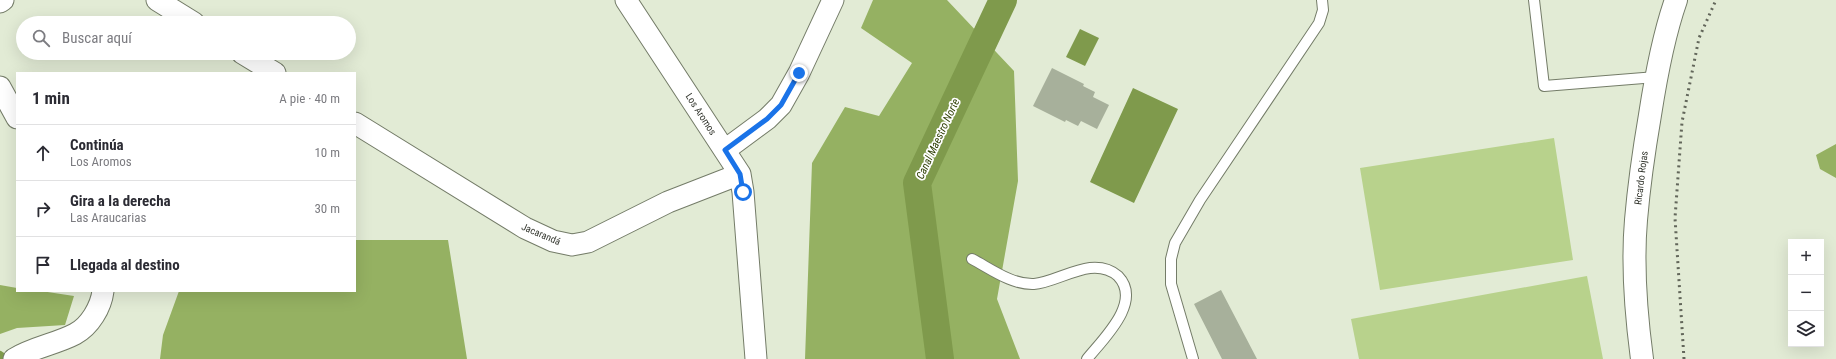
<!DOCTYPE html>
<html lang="es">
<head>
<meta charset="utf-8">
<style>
  body { margin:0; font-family:"Roboto Condensed",sans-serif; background:#f7f7f7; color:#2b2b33 }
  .controls { position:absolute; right:12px; bottom:12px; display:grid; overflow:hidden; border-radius:0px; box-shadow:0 4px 16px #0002 }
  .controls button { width:36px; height:36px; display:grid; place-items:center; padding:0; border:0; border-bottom:1px solid #e1e1e2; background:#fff; color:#2b2b33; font:20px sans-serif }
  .stop { position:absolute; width:12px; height:12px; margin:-9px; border:3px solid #1a73e8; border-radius:50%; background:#fff }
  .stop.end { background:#1a73e8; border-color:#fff; box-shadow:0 1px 4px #0008 }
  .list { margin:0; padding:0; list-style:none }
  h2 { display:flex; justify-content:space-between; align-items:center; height:52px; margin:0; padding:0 16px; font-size:17px }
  h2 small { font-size:13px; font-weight:400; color:#7c7c81 }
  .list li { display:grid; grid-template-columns:26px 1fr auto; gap:12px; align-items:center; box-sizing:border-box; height:56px; padding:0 16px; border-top:1px solid #e1e1e2 }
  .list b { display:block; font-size:15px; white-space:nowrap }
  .list p { margin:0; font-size:13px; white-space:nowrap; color:#7c7c81 }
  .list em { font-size:13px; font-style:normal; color:#7c7c81 }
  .icon { flex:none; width:22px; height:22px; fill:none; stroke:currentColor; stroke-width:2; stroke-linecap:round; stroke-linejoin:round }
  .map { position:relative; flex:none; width:1836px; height:359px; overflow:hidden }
  .search { position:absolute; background:#fff; box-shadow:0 4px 16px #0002; left:16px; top:16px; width:340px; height:44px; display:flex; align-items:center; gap:10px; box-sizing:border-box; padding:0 14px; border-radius:22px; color:#7c7c81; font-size:15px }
  .panel { position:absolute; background:#fff; box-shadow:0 4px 16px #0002; left:16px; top:72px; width:340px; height:220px; border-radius:0px }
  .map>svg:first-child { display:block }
</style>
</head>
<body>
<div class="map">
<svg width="1836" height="359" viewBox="0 0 1836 359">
  <rect width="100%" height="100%" fill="#e2ebd5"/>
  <path fill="#b8d28c" d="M1554 138 1573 260 1380 290 1360 168Z
    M1587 276 1603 359H1359L1351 319Z"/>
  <path fill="#95b162" d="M873 0H947L1014 71 1018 181 997 299 1020 359H805L812 163 845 107 879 116 912 63 861 28Z
    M1836 144V178L1820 169 1816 155Z
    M355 240H448L467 359H160L163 335 179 291H355Z
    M0 285 17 288V291H41L74 296 65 325 17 328 0 334Z"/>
  <path fill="#7f9a4c" d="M1080 29 1099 38 1085 66 1066 57Z
    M1133 88 1178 109 1134 203 1090 182Z"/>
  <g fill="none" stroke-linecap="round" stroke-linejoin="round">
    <path stroke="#7f9a4c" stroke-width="8" d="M0 355 6 359"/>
    <path stroke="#7f9a4c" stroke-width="28" d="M940 359 917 183 1003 0"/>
  </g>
  <path fill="#a7b09b" d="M1052 68 1084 84 1083 86 1095 92 1093 97 1109 105 1097 129 1081 121 1078 126 1066 120 1065 122 1033 106Z
    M1221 290 1257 359H1222L1194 304Z"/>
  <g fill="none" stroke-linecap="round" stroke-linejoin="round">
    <defs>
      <path id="service" d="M1534 0 1544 86 1656 77
        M972 259C991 269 1012 285 1034 284 1050 283 1072 270 1090 268 1100 267 1110 269 1118 276 1143 302 1103 339 1087 359
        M1193 359 1171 284V259L1175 243 1200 200 1319 23 1323 10 1322 0"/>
      <path id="minor" d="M157 0 194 23
        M626 0 740 174 743 192 756 359
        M0 2 3 0
        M242 53 275 73
        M0 87 17 118
        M355 123 525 228 553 241 572 245 588 242 668 202 740 174
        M725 150 767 119 781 105 799 73 833 0
        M14 359C34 347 56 344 75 334 90 326 101 307 103 291"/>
      <path id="primary" d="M1642 359C1636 314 1632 266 1636 220 1639 185 1644 150 1650 115 1656 76 1663 37 1676 0"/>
    </defs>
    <use href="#service" stroke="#747c68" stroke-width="12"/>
    <use href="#minor" stroke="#747c68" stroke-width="23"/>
    <use href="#primary" stroke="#747c68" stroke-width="24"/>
    <use href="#service" stroke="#fff" stroke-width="10"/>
    <use href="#minor" stroke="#fff" stroke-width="21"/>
    <use href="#primary" stroke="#fff" stroke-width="22"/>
    <path stroke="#62665a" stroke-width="3" stroke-dasharray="2 4" stroke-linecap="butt" d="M1684 359 1675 218 1682 122 1699 38 1716 0"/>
  </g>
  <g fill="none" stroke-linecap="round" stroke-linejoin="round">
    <path stroke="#1a73e8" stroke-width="5" d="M743 192 740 174 725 150 767 119 781 105 799 73"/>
  </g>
  <g text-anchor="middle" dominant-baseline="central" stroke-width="3.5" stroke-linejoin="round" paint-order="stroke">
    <g font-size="10" fill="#34372f" stroke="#fff">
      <text transform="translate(701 114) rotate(57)">Los Aromos</text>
      <text transform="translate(1641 178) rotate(-83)">Ricardo Rojas</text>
      <text transform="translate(541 234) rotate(23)">Jacarandá</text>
    </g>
    <g font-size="11" font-style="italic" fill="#2c3d00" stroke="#fff">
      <text transform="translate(938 139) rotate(-65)">Canal Maestro Norte</text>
    </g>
  </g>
</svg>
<div class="controls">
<button>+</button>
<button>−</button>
<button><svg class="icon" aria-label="layers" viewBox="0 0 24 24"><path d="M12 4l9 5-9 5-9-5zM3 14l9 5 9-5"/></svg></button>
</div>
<div class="stop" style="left:743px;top:192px"></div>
<div class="stop end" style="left:799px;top:73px"></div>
<div class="search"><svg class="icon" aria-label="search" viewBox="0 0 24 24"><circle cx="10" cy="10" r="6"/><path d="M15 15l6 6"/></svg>Buscar aquí</div>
<section class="panel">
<h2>1 min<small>A pie · 40 m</small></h2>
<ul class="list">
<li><svg class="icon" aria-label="ahead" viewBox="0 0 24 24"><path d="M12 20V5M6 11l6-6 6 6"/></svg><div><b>Continúa</b><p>Los Aromos</p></div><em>10 m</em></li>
<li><svg class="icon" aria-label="right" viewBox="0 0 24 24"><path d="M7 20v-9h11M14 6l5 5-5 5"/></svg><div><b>Gira a la derecha</b><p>Las Araucarias</p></div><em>30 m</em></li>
<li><svg class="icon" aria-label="arrive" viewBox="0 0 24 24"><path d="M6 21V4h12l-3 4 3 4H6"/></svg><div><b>Llegada al destino</b></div></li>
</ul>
</section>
</div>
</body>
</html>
